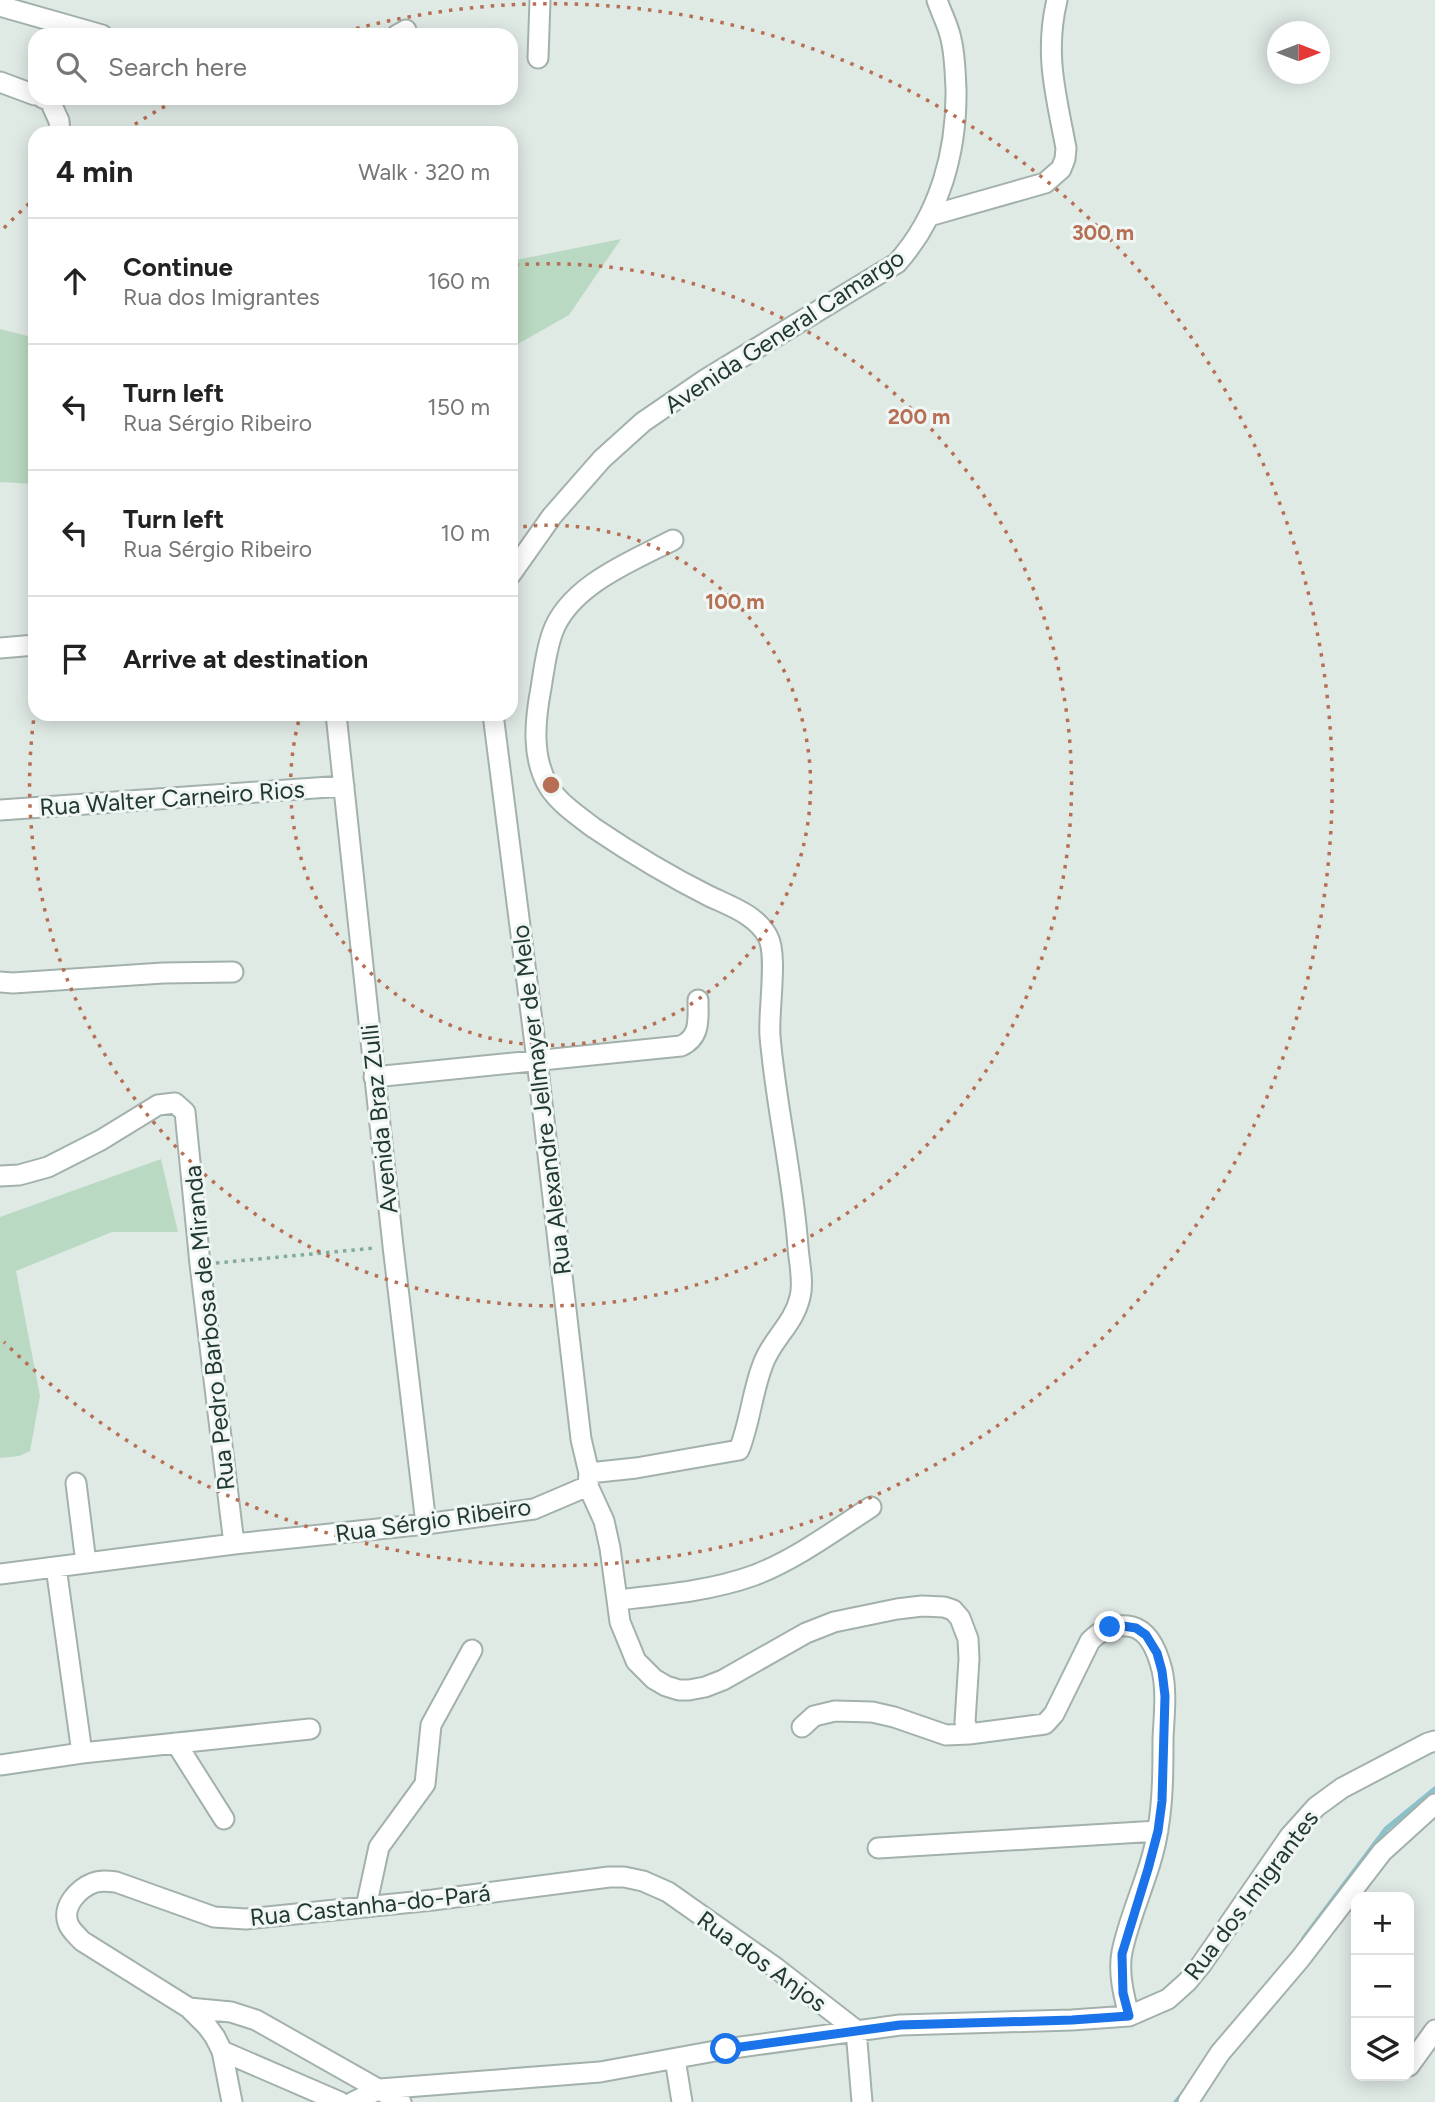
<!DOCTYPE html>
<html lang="en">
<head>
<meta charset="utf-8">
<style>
  body { margin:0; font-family:Figtree,sans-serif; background:#f2f2f2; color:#222 }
  .controls { position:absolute; right:21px; bottom:21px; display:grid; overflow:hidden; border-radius:14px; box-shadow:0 4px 18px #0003 }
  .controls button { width:63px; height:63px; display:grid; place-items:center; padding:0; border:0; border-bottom:2px solid #e0e0e0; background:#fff; color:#222; font:35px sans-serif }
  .compass { position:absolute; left:1267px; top:21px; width:63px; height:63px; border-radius:50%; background:#fff; box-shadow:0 4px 18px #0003; rotate:90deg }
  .stop { position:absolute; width:21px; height:21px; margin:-16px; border:5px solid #1a73e8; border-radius:50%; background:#fff }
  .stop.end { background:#1a73e8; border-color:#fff; box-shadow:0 2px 7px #0008 }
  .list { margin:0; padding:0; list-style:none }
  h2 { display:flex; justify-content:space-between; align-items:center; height:91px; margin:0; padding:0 28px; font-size:30px }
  h2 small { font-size:23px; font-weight:400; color:#767676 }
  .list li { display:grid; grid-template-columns:46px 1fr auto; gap:21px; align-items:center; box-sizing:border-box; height:126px; padding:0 28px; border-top:2px solid #e0e0e0 }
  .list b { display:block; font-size:26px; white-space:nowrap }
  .list p { margin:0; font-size:23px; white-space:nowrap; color:#767676 }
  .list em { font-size:23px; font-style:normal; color:#767676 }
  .icon { flex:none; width:38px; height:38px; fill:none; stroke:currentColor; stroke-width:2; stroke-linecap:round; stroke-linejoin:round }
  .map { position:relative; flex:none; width:1435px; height:2102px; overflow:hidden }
  .search { position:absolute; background:#fff; box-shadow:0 4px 18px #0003; left:28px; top:28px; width:490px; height:77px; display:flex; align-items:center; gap:18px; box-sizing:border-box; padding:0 24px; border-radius:21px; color:#767676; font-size:26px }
  .panel { position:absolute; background:#fff; box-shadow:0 4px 18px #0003; left:28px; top:126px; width:490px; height:595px; border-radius:21px }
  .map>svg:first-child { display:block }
</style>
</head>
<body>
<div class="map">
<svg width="1435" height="2102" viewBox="0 0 1435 2102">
  <rect width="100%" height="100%" fill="#e0eae5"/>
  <path fill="#bad9c2" d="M621 239 569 315 516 345 511 356V261Z
    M0 329 35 338V484L0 482Z
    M161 1159 178 1232H112L16 1271 40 1396 30 1451 19 1456 0 1458V1217Z"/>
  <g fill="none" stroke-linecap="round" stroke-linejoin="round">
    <path stroke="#8bc1cb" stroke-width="5" d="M1304 1938 1386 1829 1435 1789
      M1176 2102 1184 2092"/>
    <defs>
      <path id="minor" d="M0 6 102 35
        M397 35 406 30
        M538 58 540 0
        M0 82 35 95
        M43 98 50 101 59 121 60 133
        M929 216 1045 183 1061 169 1065 159 1066 148C1056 95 1044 54 1057 0
        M511 574 552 516 602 459 643 422 706 379 897 263C940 215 957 151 956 89 955 71 955 52 950 35 947 23 941 12 937 0
        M0 648 35 645
        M336 714 393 1246 426 1524
        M493 714 537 1060 581 1439 589 1473 588 1486 604 1521 610 1548 620 1622 636 1661 654 1679 666 1686 679 1690H689L705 1687 723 1680 806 1633 834 1622 897 1609 922 1606 944 1607 953 1610 960 1618 968 1639 969 1659 965 1722 969 1734
        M0 810 344 786
        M0 982 13 983 163 973 233 972
        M374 1077 681 1046C701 1037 698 1019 698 1000
        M0 1176 19 1175 48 1167 101 1140 158 1105 175 1103 185 1112 200 1264 234 1544
        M589 1473 636 1468 739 1450C750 1423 752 1392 763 1364 772 1339 794 1324 800 1297 804 1282 799 1262 798 1247 793 1176 776 1107 770 1036 768 1012 778 955 768 937 757 915 730 906 709 896 669 876 631 853 594 828 578 816 559 803 549 787 531 758 535 720 541 688 544 670 546 651 552 634 568 586 632 561 673 540
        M76 1483 86 1563
        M56 1567 82 1753
        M0 1574 234 1544 426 1524 534 1509 588 1486
        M617 1600C663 1595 711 1591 755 1575 796 1559 834 1531 871 1507
        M802 1727 814 1716 835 1711 872 1712 894 1717 946 1735 969 1734 1045 1724 1054 1714 1090 1641C1102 1629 1115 1623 1133 1627 1150 1632 1158 1654 1162 1670 1167 1692 1164 1716 1163 1739 1163 1769 1163 1799 1158 1829 1152 1871 1130 1912 1122 1952 1118 1973 1124 1996 1129 2016
        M176 1743 224 1819
        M0 1765 82 1753 310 1729
        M878 1848 1158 1831
        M366 1907 379 1847 425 1784 431 1725 472 1650
        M189 2008 231 2012 256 2020 401 2102
        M222 2051 340 2102
        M675 2059 682 2102
        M1409 2066 1435 2030
        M232 2102 222 2051 215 2037 207 2026 189 2008 82 1941C77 1935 70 1930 68 1923 62 1906 78 1889 93 1883 100 1880 108 1881 116 1882L214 1917 246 1919 433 1900 609 1877H624L643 1881 668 1892 776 1968 856 2030 862 2102
        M353 2102 380 2089 600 2072 726 2049 900 2025 1072 2020 1129 2016 1168 1999 1187 1982 1201 1965 1290 1836 1316 1807 1342 1788 1428 1743 1435 1741
        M1188 2102 1220 2053 1300 1959 1382 1852 1435 1804"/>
    </defs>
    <use href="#minor" stroke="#a3b1ac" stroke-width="23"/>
    <path stroke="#82ab9e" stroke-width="3.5" stroke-dasharray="3.5 5" stroke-linecap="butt" d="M216 1263 375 1248"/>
    <use href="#minor" stroke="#fff" stroke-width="19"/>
  </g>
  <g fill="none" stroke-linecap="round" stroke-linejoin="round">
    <path stroke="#1a73e8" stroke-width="9" d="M726 2049 900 2025 1072 2020 1129 2016 1123 1993 1122 1954 1148 1869 1158 1831 1162 1801 1165 1696 1162 1671 1157 1653 1146 1635 1136 1628 1123 1626 1110 1627"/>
  </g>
  <g fill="none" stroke="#b66f54" stroke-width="3.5" stroke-dasharray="3.5 7">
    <path d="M513 528A260 260 0 1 1 300 716"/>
    <path d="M515 265A521 521 0 1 1 34 717"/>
    <path d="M4 228A781 781 0 0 1 33 200M126 130A781 781 0 0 1 178 99M336 34A781 781 0 1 1 4 1342"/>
  </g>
  <g text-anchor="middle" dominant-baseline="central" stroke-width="6" stroke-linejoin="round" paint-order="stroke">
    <g font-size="24" fill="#223832" stroke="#f0f6f3">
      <text transform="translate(784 331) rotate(-33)">Avenida General Camargo</text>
      <text transform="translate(172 798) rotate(-4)">Rua Walter Carneiro Rios</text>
      <text transform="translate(541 1100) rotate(-97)">Rua Alexandre Jellmayer de Melo</text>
      <text transform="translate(379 1119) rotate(-96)">Avenida Braz Zulli</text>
      <text transform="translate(209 1328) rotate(-96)">Rua Pedro Barbosa de Miranda</text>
      <text transform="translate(433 1520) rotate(-8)">Rua Sérgio Ribeiro</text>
      <text transform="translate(1251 1895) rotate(-53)">Rua dos Imigrantes</text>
      <text transform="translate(370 1905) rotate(-6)">Rua Castanha-do-Pará</text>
      <text transform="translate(762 1961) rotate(36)">Rua dos Anjos</text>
    </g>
  </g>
  <circle cx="551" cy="785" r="10" fill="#b66f54" stroke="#f0f6f3" stroke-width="3.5"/>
  <g font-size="21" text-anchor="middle" font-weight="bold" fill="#b66f54" stroke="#f0f6f3" stroke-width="6" stroke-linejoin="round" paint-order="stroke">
    <text x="1103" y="240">300 m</text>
    <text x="919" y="424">200 m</text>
    <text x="735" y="609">100 m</text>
  </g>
</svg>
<div class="controls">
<button>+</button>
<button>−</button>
<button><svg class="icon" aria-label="layers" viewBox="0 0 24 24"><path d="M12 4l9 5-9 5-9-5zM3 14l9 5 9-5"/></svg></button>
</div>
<svg class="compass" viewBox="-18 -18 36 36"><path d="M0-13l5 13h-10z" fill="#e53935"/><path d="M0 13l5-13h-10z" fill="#767676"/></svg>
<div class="stop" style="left:726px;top:2049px"></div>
<div class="stop end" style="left:1110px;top:1627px"></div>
<div class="search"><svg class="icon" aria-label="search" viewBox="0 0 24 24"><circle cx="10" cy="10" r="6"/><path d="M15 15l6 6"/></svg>Search here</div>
<section class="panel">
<h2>4 min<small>Walk · 320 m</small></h2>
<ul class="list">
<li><svg class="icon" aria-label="ahead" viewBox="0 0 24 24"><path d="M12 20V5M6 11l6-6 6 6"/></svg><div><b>Continue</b><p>Rua dos Imigrantes</p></div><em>160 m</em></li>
<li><svg class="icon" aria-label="left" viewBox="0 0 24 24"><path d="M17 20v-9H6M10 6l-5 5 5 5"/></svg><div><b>Turn left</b><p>Rua Sérgio Ribeiro</p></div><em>150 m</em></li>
<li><svg class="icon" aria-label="left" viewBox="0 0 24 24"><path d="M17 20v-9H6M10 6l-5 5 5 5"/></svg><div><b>Turn left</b><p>Rua Sérgio Ribeiro</p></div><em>10 m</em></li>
<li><svg class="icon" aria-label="arrive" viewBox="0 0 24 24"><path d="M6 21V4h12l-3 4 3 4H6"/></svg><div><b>Arrive at destination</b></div></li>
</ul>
</section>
</div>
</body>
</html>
